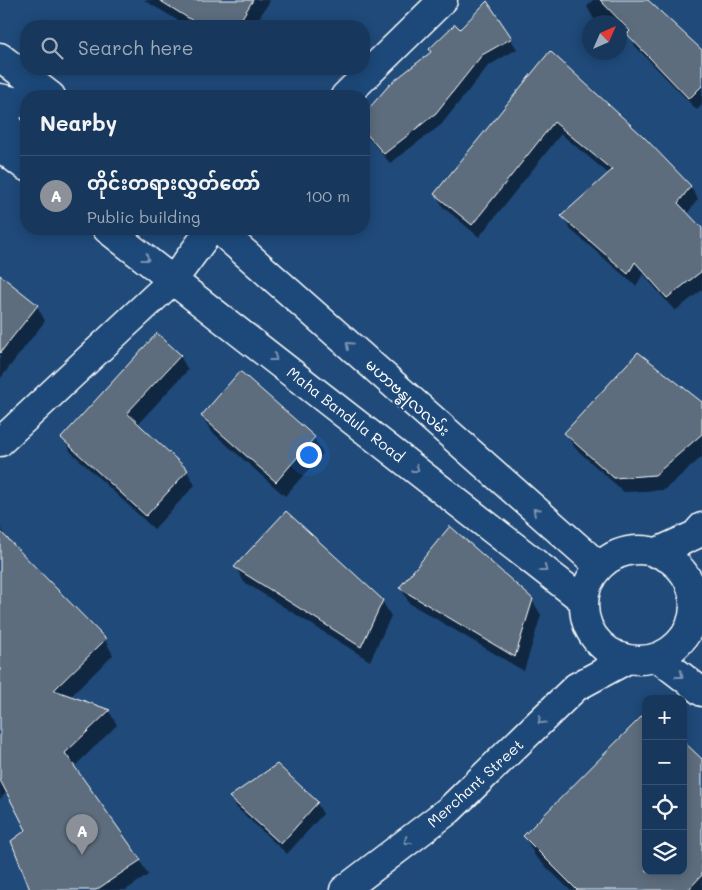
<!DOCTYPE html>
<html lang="en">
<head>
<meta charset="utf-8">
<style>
  body { margin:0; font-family:Mali,"Noto Sans Myanmar",sans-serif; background:#244365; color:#f1f3f6 }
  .controls { position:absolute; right:15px; bottom:15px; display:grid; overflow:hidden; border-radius:10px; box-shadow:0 2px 12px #0003 }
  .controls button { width:45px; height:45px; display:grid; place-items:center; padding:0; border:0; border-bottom:1px solid #365272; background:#17385c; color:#f1f3f6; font:25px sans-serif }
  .compass { position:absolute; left:582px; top:15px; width:45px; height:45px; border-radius:50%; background:#17385c; box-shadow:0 2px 12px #0003; rotate:45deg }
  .you { position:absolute; left:308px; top:454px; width:18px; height:18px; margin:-12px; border:4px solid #fff; border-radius:50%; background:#1a73e8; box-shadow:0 0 0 8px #1a73e833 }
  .badge { display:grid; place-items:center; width:32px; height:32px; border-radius:50%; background:#8c9099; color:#fff; font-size:16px; font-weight:700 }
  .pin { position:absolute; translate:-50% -41px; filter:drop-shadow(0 1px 2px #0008) }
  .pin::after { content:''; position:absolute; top:26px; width:18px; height:15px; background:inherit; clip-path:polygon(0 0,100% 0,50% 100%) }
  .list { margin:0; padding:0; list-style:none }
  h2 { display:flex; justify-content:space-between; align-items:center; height:65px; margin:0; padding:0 20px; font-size:21px }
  h2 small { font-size:16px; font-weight:400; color:#9eacbb }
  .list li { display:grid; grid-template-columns:32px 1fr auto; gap:15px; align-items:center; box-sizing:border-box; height:80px; padding:0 20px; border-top:1px solid #365272 }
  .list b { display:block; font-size:19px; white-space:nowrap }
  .list p { margin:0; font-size:16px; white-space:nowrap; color:#9eacbb }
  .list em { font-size:16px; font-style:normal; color:#9eacbb }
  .icon { flex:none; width:28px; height:28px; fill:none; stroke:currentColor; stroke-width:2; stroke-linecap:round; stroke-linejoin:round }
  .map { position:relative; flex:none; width:702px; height:890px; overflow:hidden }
  .search { position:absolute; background:#17385c; box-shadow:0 2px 12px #0003; left:20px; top:20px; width:350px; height:55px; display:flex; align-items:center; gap:12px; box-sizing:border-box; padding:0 18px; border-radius:20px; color:#9eacbb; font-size:19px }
  .panel { position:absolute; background:#17385c; box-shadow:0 2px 12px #0003; left:20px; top:90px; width:350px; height:145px; border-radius:20px }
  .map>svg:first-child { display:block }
</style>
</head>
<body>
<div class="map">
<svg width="702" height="890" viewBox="0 0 702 890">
  <rect width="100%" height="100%" fill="#1f4a7a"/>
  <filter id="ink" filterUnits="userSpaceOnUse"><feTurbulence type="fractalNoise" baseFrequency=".02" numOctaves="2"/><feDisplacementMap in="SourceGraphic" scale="10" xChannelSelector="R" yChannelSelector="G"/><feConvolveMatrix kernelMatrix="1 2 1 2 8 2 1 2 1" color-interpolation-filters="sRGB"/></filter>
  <g filter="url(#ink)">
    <path fill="#0007" d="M144 0H269L270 1 254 26H187Z
      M593 0H646L702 51V105L697 110 635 46 629 33 620 22 614 18 610 22H598L594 19 587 7Z
      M487 3 517 49 488 66 441 125 390 163 364 133V116L391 85 460 31Z
      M550 53 690 186 698 199 687 214 702 229V290L675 311 643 274 636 286 570 229 563 216 609 174 561 134 479 237 443 207 436 194Z
      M0 277 37 306 45 321 0 379Z
      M157 335 180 356 188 370 137 425 187 471 195 485 154 529 71 452 63 438Z
      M240 373 314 438 323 453 285 496 211 431 202 416Z
      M702 403V457L664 490 624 492 575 448 566 433Z
      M0 527 5 536 4 537 105 640 113 655 70 697 109 711 117 725 74 767 140 861 148 875 126 890H31L28 830 7 792 0 799Z
      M236 567 382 601 391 616 370 661 244 582Z
      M401 588 532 600 541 615 524 671 409 603Z
      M702 761V890H570L535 856 525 837 646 871H683Z
      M276 766 317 803 323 814 287 854 237 808 231 798Z"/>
    <path fill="#5d6d7d" stroke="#fff" d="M159 0H253L237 26H201Z
      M600 0H648L702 50V86L689 99 627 34 630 31Z
      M487 1 512 38 482 55 436 113 384 154 364 131V114L390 84 431 52 429 49 455 24 460 29Z
      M550 51 644 137 691 186 678 203 702 228V271L667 298 635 262 628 274 561 216 612 170 554 122 472 225 434 194Z
      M0 275 38 305 0 353Z
      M157 333 181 355 127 413 188 470 146 516 61 438Z
      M638 352 702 402V434L655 475 614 478 564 433Z
      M240 371 315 437 276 482 201 416Z
      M286 511 383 600 361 647 234 567Z
      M450 526 533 599 515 657 399 588Z
      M0 531 106 639 54 690 110 710 65 753 141 860 96 890H30L11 841 26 830 0 780Z
      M646 712V871H683V741L702 759V875L688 890H577L523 836Z
      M277 764 318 802 281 844 229 797Z"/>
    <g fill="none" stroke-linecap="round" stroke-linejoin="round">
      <defs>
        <path id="minor" d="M345 96 443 0
          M0 442 174 279 211 229"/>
        <path id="tertiary" d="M0 98 26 104
          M0 107 26 163"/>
        <path id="secondary" d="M0 57 51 96
          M0 147 26 167
          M107 229 584 601
          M218 229 599 566
          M584 605a55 55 0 1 1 110 0a55 55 0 1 1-110 0Z
          M655 553 695 535 702 527
          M658 658 702 692
          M344 890 449 810 576 687 628 659"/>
      </defs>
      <use href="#minor" stroke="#fff" stroke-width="31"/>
      <use href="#tertiary" stroke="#fff" stroke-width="31"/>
      <use href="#secondary" stroke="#fff" stroke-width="31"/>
      <use href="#minor" stroke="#1f4a7a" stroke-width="28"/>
      <use href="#tertiary" stroke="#1f4a7a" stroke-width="28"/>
      <use href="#secondary" stroke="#1f4a7a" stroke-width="28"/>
    </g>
    <defs><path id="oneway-chevron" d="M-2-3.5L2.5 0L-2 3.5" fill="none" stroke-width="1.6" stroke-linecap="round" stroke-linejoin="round" transform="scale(1.25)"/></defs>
    <g stroke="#7992af">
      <use href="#oneway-chevron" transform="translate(146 258) rotate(37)"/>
      <use href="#oneway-chevron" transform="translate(349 345) rotate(-138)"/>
      <use href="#oneway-chevron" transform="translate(274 358) rotate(38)"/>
      <use href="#oneway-chevron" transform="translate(416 469) rotate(38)"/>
      <use href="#oneway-chevron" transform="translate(536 511) rotate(-138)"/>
      <use href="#oneway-chevron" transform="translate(544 569) rotate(38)"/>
      <use href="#oneway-chevron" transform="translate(680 675) rotate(38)"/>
      <use href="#oneway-chevron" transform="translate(541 721) rotate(136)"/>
      <use href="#oneway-chevron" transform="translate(407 841) rotate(143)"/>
    </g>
  </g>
  <g text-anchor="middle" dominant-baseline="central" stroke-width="4" stroke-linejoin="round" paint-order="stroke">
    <g font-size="15" fill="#fff" stroke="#1f4a7a">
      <text transform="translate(408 397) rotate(42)">မဟာဗန္ဓုလလမ်း</text>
      <text transform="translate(346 414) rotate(38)">Maha Bandula Road</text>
      <text transform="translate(475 783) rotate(-42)">Merchant Street</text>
    </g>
  </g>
</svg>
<div class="controls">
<button>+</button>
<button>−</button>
<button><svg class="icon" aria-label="locate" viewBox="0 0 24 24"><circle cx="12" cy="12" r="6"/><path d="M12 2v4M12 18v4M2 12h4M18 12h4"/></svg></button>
<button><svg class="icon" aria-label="layers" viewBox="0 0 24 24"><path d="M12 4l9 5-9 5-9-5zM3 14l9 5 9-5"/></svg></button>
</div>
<svg class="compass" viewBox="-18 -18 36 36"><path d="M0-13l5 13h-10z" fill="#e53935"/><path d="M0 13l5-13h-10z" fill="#9eacbb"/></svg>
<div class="you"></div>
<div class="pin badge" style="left:82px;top:855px">A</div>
<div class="search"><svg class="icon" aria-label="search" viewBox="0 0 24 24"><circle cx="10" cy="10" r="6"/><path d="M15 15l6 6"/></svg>Search here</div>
<section class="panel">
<h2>Nearby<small></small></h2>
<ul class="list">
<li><span class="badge">A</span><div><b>တိုင်းတရားလွှတ်တော်</b><p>Public building</p></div><em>100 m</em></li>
</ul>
</section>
</div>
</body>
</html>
